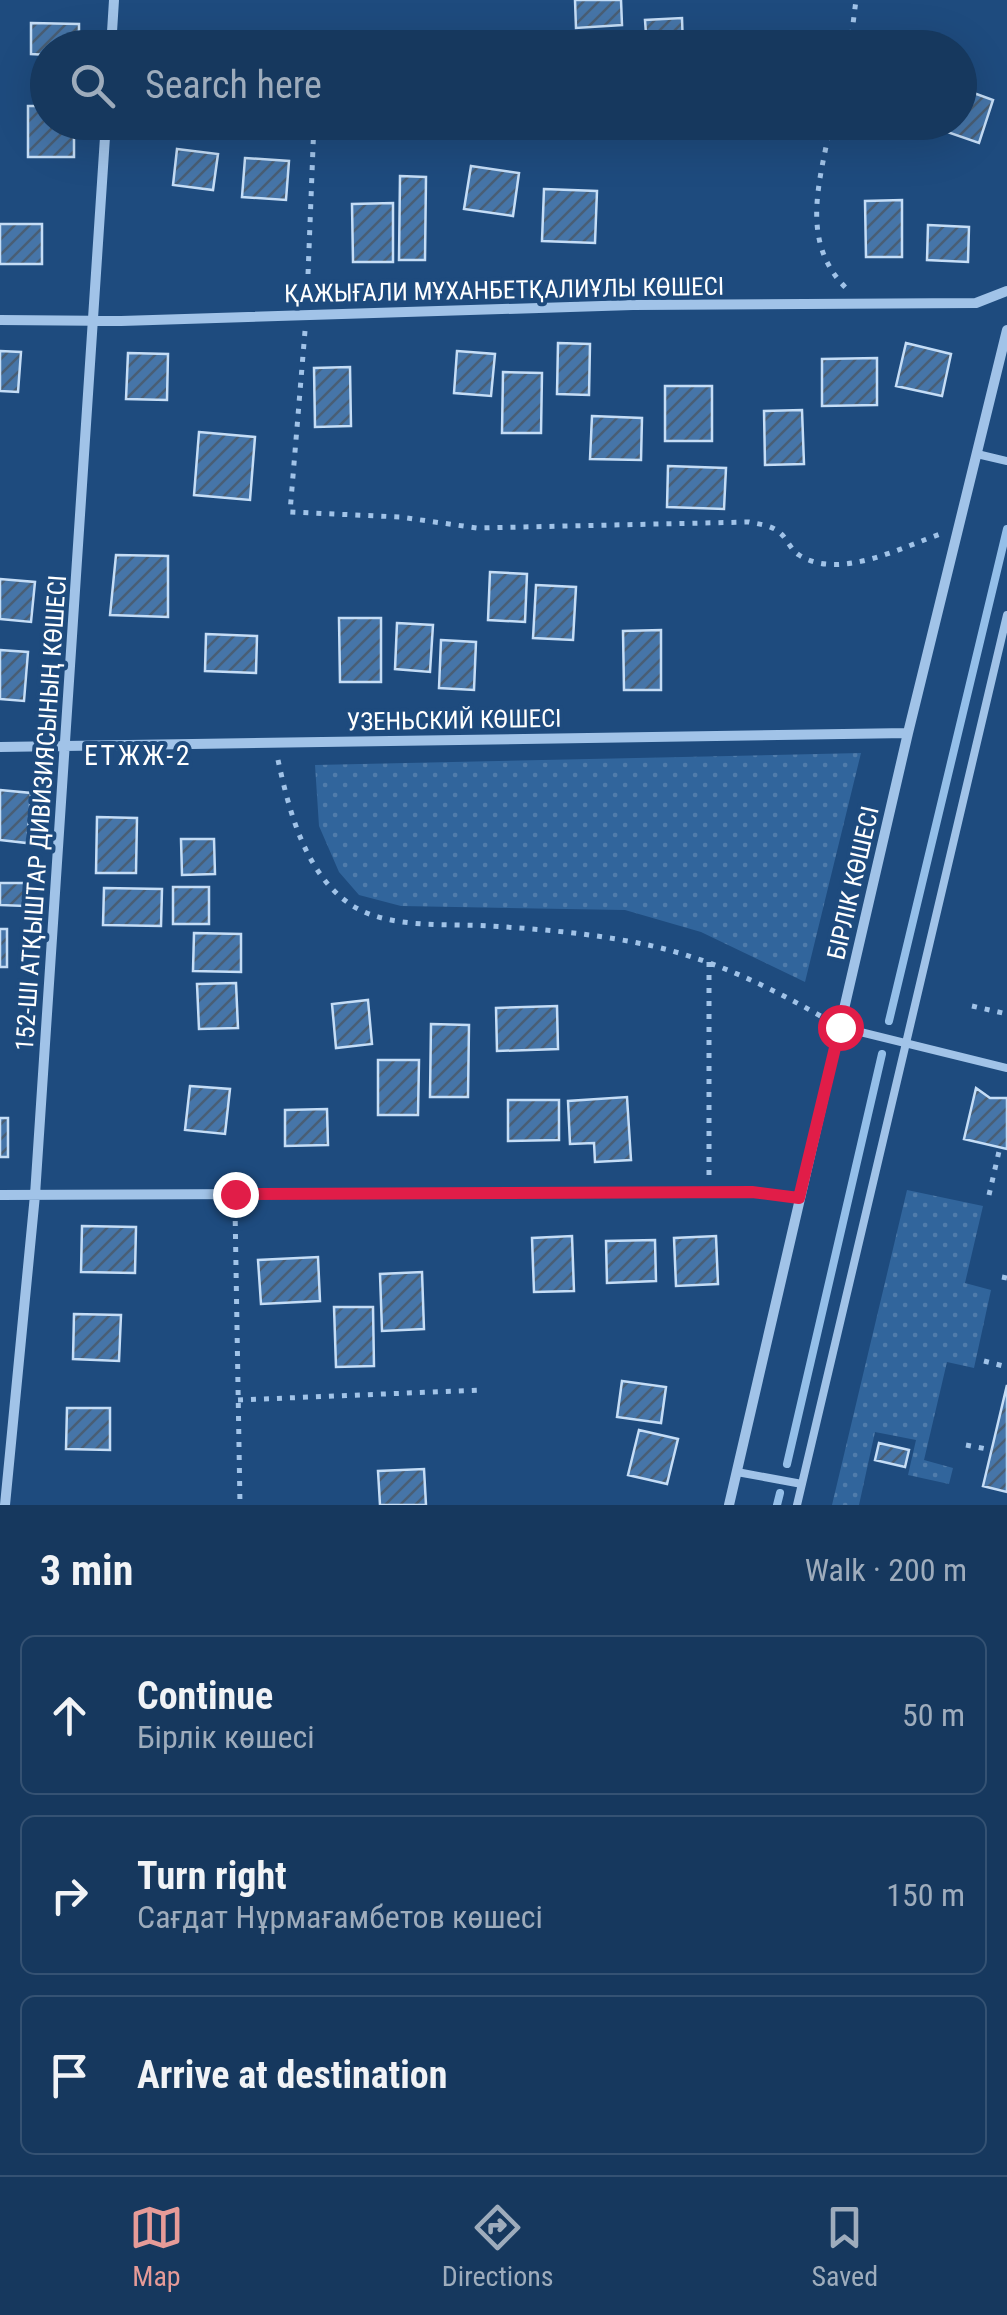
<!DOCTYPE html>
<html lang="en">
<head>
<meta charset="utf-8">
<style>
  body { margin:0; font-family:"Roboto Condensed",sans-serif; background:#1f3f64; color:#f1f3f6 }
  .stop { position:absolute; width:30px; height:30px; margin:-22px; border:8px solid #e11d48; border-radius:50%; background:#fff }
  .stop.end { background:#e11d48; border-color:#fff; box-shadow:0 2px 10px #0008 }
  .list { margin:0; padding:0; list-style:none }
  h2 { display:flex; justify-content:space-between; align-items:center; height:130px; margin:0; padding:0 40px; font-size:42px }
  h2 small { font-size:32px; font-weight:400; color:#9eacbc }
  .list li { display:grid; grid-template-columns:65px 1fr auto; gap:30px; align-items:center; box-sizing:border-box; height:160px; margin:0 20px 20px; padding:0 20px; border:2px solid #355273; border-radius:15px }
  .list b { display:block; font-size:38px; white-space:nowrap }
  .list p { margin:0; font-size:32px; white-space:nowrap; color:#9eacbc }
  .list em { font-size:32px; font-style:normal; color:#9eacbc }
  .icon { flex:none; width:55px; height:55px; fill:none; stroke:currentColor; stroke-width:2; stroke-linecap:round; stroke-linejoin:round }
  .map { position:relative; flex:none; width:1007px; height:1505px; overflow:hidden }
  .search { position:absolute; background:#16385e; box-shadow:0 10px 40px #0002; left:30px; right:30px; top:30px; height:110px; display:flex; align-items:center; gap:25px; box-sizing:border-box; padding:0 35px; border-radius:55px; color:#9eacbc; font-size:38px }
  .sheet { height:670px; background:#16385e }
  nav { display:flex; justify-content:space-around; align-items:center; box-sizing:border-box; height:140px; border-top:2px solid #355273; background:#16385e; font-size:28px; color:#9eacbc }
  nav a { display:grid; justify-items:center; gap:5px }
  nav .on { color:#e69b98 }
  .map>svg:first-child { display:block }
</style>
</head>
<body>
<div class="map">
<svg width="1007" height="1505" viewBox="0 0 1007 1505">
  <defs>
    <pattern id="grass-dots" width="8" height="8" patternUnits="userSpaceOnUse" patternTransform="scale(2.5)"><rect width="8" height="8" fill="#31659c"/><path d="M2 2h.1M6 6h.1" fill="none" stroke="#507cab" stroke-width="1.8" stroke-linecap="round"/></pattern>
    <pattern id="building-hatch" width="6" height="6" patternUnits="userSpaceOnUse" patternTransform="scale(2.5)"><rect width="6" height="6" fill="#4675a8"/><path d="M-1 1l2-2M0 6l6-6M5 7l2-2" fill="none" stroke="#495e75"/></pattern>
  </defs>
  <rect width="100%" height="100%" fill="#1e4b7e"/>
  <path fill="url(#grass-dots)" d="M861 753 805 982 701 932 625 910 401 906 359 895 339 872 319 826 315 765Z
    M907 1190 983 1206 965 1283 991 1290 974 1368 947 1362 924 1460 953 1468 949 1484 908 1475 916 1440 875 1432 859 1505H832Z"/>
  <g fill="none" stroke-linecap="round" stroke-linejoin="round">
    <path stroke="#94bfe9" stroke-width="8" d="M889 1021 1007 529
      M787 1464 882 1054
      M777 1505 780 1493"/>
  </g>
  <path fill="url(#building-hatch)" stroke="#c5ddf6" stroke-width="2.5" d="M575 0H621L622 25 576 28Z
    M682 18 683 48H647L645 20Z
    M31 23 79 24V48H48V55L31 54Z
    M960 88 993 100 979 143 927 125 928 122H960Z
    M28 106H48V122H74V157H28Z
    M179 122H230L229 136 179 134Z
    M177 149 218 154 213 190 173 185Z
    M245 158 289 161 286 200 242 197Z
    M471 166 519 173 513 216 464 209Z
    M400 176 426 177 425 260H399Z
    M544 189 597 191 595 243 542 241Z
    M902 200V257H866L865 201Z
    M393 203V262H353L352 204Z
    M0 224H42V264H0Z
    M928 225 969 227 968 262 927 260Z
    M558 343 590 344 589 395 557 394Z
    M906 343 951 354 942 396 896 386Z
    M0 351 21 352 18 392 0 391Z
    M457 351 495 354 491 396 454 393Z
    M128 353 168 354 167 400 126 399Z
    M877 358V405L822 406V359Z
    M350 367 351 426 315 427 314 368Z
    M503 372 542 373 541 433H502Z
    M665 386H712V441H665Z
    M802 410 804 464 765 465 764 411Z
    M592 416 642 418 641 460 590 459Z
    M199 432 255 437 250 500 194 495Z
    M668 466 726 468 724 509 667 507Z
    M116 555 168 556V617L110 615Z
    M490 572 527 574 525 622 488 620Z
    M0 579 35 582 31 622 0 619Z
    M536 585 576 587 573 640 533 638Z
    M339 618H381V682H340Z
    M397 623 433 625 430 672 395 669Z
    M661 630V690H624L623 631Z
    M206 634 257 636 256 673 205 671Z
    M441 640 476 642 474 690 439 688Z
    M0 650 28 652 24 701 0 699Z
    M0 790 31 793 27 843 0 840Z
    M97 817 137 818 136 873H96Z
    M181 839H214L215 874 182 875Z
    M0 883H25V906L0 905Z
    M173 887H209V924H173Z
    M104 888 162 889 161 926 103 925Z
    M0 929H7V967H0Z
    M194 933 241 934V972L193 971Z
    M236 983 238 1028 199 1029 197 984Z
    M368 1000 372 1044 336 1048 332 1004Z
    M557 1006 558 1049 497 1051 496 1008Z
    M431 1024 469 1025 468 1097H430Z
    M378 1060H419L418 1115H378Z
    M190 1086 230 1089 225 1134 185 1130Z
    M976 1088 990 1098H1007V1149L964 1139Z
    M627 1097 631 1160 595 1162 594 1143 570 1144 568 1101Z
    M508 1100H559V1140L508 1141Z
    M327 1109 328 1145 285 1146V1110Z
    M0 1118H8V1157H0Z
    M82 1226 136 1227 135 1273 81 1272Z
    M572 1236 574 1291 534 1292 532 1238Z
    M716 1236 718 1284 676 1286 674 1238Z
    M655 1240 656 1281 607 1283 606 1241Z
    M318 1257 320 1301 261 1304 258 1260Z
    M422 1272 424 1329 382 1331 380 1274Z
    M334 1307H373L374 1366 336 1367Z
    M74 1314 121 1315 119 1361 73 1359Z
    M622 1381 666 1387 661 1423 617 1417Z
    M1007 1385V1492L983 1486Z
    M67 1408H110V1450L66 1449Z
    M639 1430 678 1439 667 1484 628 1475Z
    M879 1443 909 1450 905 1467 875 1460Z
    M424 1469 426 1505H380L378 1471Z"/>
  <g fill="none" stroke-linecap="round" stroke-linejoin="round">
    <path stroke="#a1c3e8" stroke-width="5" stroke-dasharray="5 8" stroke-linecap="butt" d="M850 48 856 0
      M831 122C820 181 799 241 846 288
      M307 300 314 122
      M305 331 290 512 400 517 477 528 749 522C758 524 771 525 779 532 787 538 790 549 799 555 839 581 902 547 943 533
      M278 760C289 810 304 870 347 902 385 930 444 923 489 926 542 929 596 934 648 945 712 959 768 986 824 1018
      M709 962V1179
      M972 1006 1007 1014
      M989 1195 1000 1147
      M235 1208 240 1505
      M1002 1277 1007 1278
      M984 1361 1007 1367
      M238 1400 481 1390
      M966 1445 992 1450"/>
    <path stroke="#a1c3e8" stroke-width="8" d="M977 454 1007 461
      M840 1027 1007 1068
      M737 1472 802 1484
      M797 1505 1007 615"/>
    <path stroke="#a1c3e8" stroke-width="10" d="M111 48 114 0
      M0 320 121 321 633 305 976 303 1007 291
      M0 747 908 733
      M0 1195 752 1192 799 1198
      M5 1505 35 1195 106 122
      M729 1505 908 733 1007 330"/>
  </g>
  <g fill="none" stroke-linecap="round" stroke-linejoin="round">
    <path stroke="#e11d48" stroke-width="12" d="M235 1194 752 1192 799 1198 840 1027"/>
  </g>
  <g text-anchor="middle" dominant-baseline="central" stroke-width="8" stroke-linejoin="round" paint-order="stroke">
    <g font-size="25" fill="#fff" stroke="#1e4b7e">
      <text transform="translate(504 290) rotate(-1)">ҚАЖЫҒАЛИ МҰХАНБЕТҚАЛИҰЛЫ КӨШЕСІ</text>
      <text transform="translate(454 720) rotate(-1)">УЗЕНЬСКИЙ КӨШЕСІ</text>
      <text transform="translate(41 813) rotate(-86)">152-ШІ АТҚЫШТАР ДИВИЗИЯСЫНЫҢ КӨШЕСІ</text>
      <text transform="translate(853 883) rotate(-77)">БІРЛІК КӨШЕСІ</text>
    </g>
    <g font-size="28" letter-spacing="2.5" fill="#fff" stroke="#1e4b7e">
      <text x="138" y="755">ЕТЖЖ-2</text>
    </g>
  </g>
</svg>
<div class="stop" style="left:840px;top:1027px"></div>
<div class="stop end" style="left:235px;top:1194px"></div>
<div class="search"><svg class="icon" aria-label="search" viewBox="0 0 24 24"><circle cx="10" cy="10" r="6"/><path d="M15 15l6 6"/></svg>Search here</div>
</div>
<section class="sheet">
<h2>3 min<small>Walk · 200 m</small></h2>
<ul class="list">
<li><svg class="icon" aria-label="ahead" viewBox="0 0 24 24"><path d="M12 20V5M6 11l6-6 6 6"/></svg><div><b>Continue</b><p>Бірлік көшесі</p></div><em>50 m</em></li>
<li><svg class="icon" aria-label="right" viewBox="0 0 24 24"><path d="M7 20v-9h11M14 6l5 5-5 5"/></svg><div><b>Turn right</b><p>Сағдат Нұрмағамбетов көшесі</p></div><em>150 m</em></li>
<li><svg class="icon" aria-label="arrive" viewBox="0 0 24 24"><path d="M6 21V4h12l-3 4 3 4H6"/></svg><div><b>Arrive at destination</b></div></li>
</ul>
</section>
<nav>
<a class="on"><svg class="icon" aria-label="map" viewBox="0 0 24 24"><path d="M3 6l6-2 6 2 6-2v14l-6 2-6-2-6 2zM9 4v14M15 6v14"/></svg>Map</a>
<a><svg class="icon" aria-label="directions" viewBox="0 0 24 24"><path d="M12 3l9 9-9 9-9-9zM9 14v-3h6M13 9l2 2-2 2"/></svg>Directions</a>
<a><svg class="icon" aria-label="saved" viewBox="0 0 24 24"><path d="M7 4h10v16l-5-4-5 4z"/></svg>Saved</a>
</nav>
</body>
</html>
